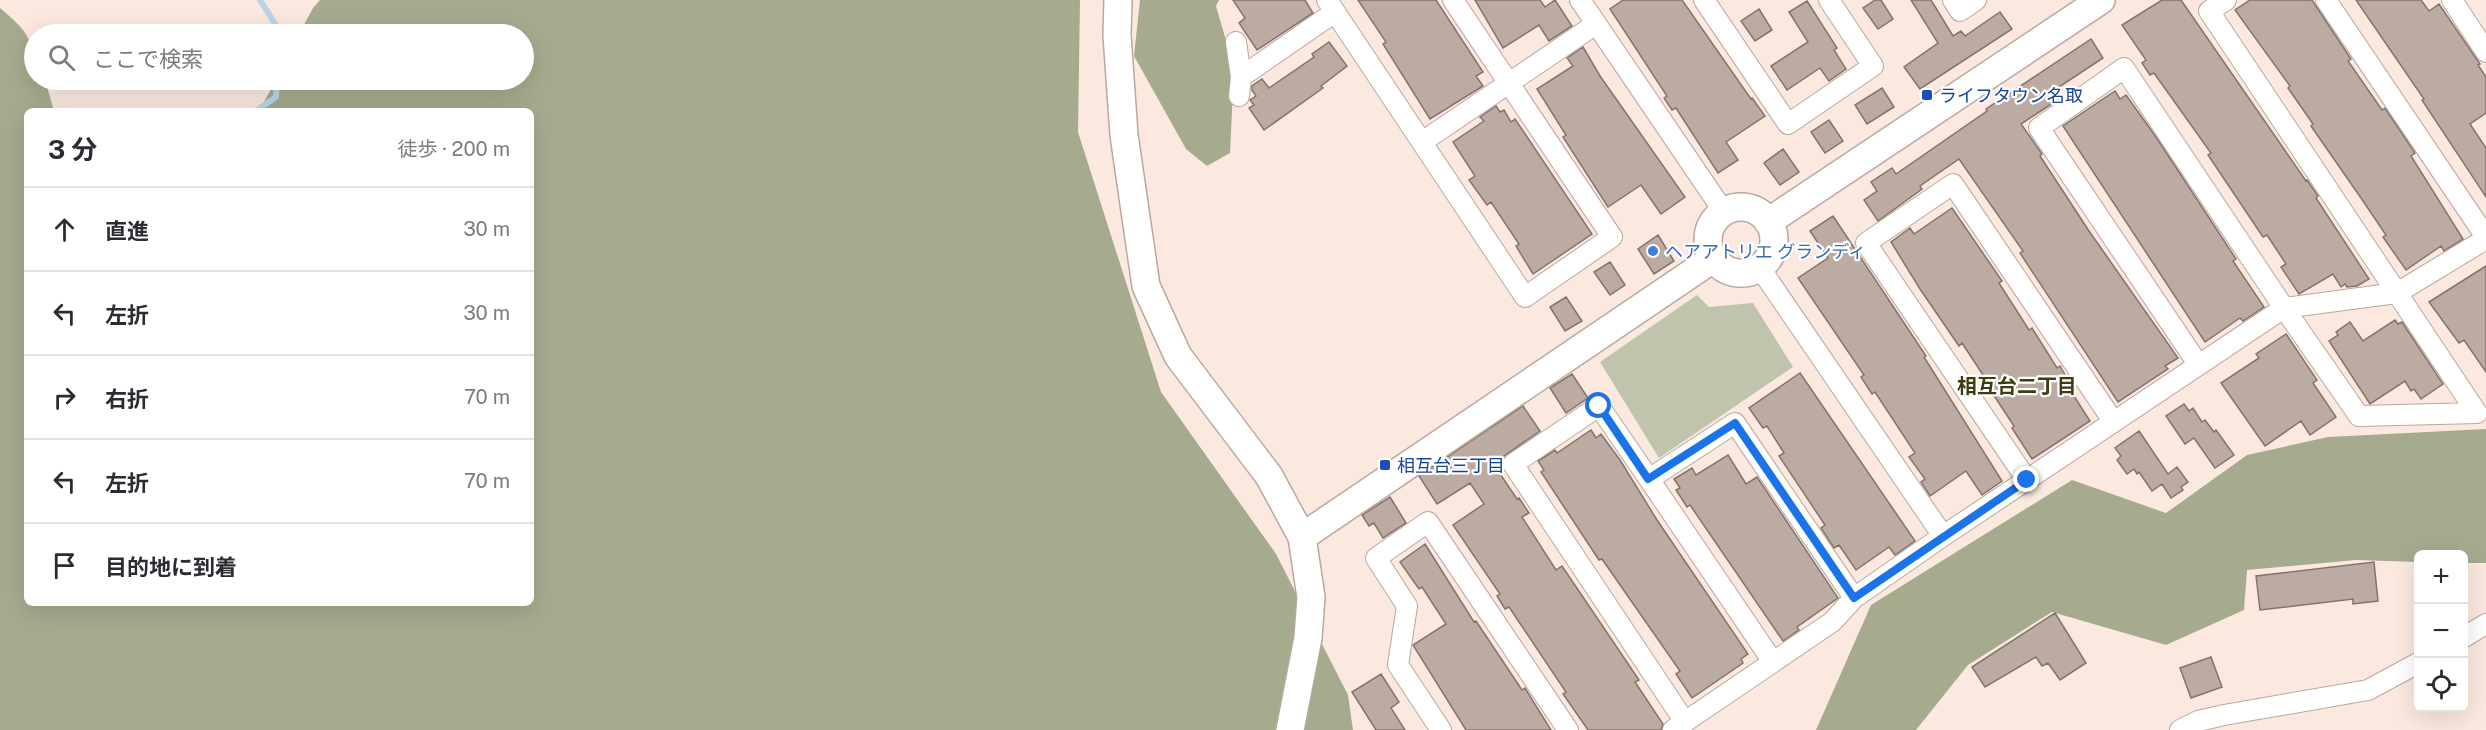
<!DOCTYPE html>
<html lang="ja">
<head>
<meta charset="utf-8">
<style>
  body { margin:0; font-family:"Public Sans","Noto Sans JP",sans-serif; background:#f2f2f3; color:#2b2b33 }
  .controls { position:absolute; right:18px; bottom:18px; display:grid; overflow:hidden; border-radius:9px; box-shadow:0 6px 24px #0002 }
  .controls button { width:54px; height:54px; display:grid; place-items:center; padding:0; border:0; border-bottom:2px solid #e1e1e2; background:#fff; color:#2b2b33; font:30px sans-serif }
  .stop { position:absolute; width:18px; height:18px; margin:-14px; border:4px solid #1a73e8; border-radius:50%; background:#fff }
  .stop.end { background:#1a73e8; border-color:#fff; box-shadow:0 2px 6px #0008 }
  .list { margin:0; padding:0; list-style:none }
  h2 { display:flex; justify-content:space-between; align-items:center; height:78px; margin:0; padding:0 24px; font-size:26px }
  h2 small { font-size:20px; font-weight:400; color:#7c7c81 }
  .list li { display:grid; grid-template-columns:39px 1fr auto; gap:18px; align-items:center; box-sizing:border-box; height:84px; padding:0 24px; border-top:2px solid #e1e1e2 }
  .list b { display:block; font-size:22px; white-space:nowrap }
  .list em { font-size:20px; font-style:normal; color:#7c7c81 }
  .icon { flex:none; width:33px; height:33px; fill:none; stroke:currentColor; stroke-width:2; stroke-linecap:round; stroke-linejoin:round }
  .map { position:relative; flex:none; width:2486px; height:730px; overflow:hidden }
  .search { position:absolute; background:#fff; box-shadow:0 6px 24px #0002; left:24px; top:24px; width:510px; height:66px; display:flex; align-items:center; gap:15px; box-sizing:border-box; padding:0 21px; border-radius:33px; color:#7c7c81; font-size:22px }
  .panel { position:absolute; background:#fff; box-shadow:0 6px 24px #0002; left:24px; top:108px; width:510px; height:498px; border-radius:9px }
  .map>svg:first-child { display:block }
</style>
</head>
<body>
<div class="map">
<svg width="2486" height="730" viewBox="0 0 2486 730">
  <rect width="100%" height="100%" fill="#fbe9df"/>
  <path fill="#c0c4ac" d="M1697 295 1709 307 1753 303 1793 367 1659 458 1600 362Z"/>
  <path fill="#a6ab8e" d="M320 0H1080L1078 132 1161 392 1276 554 1348 695 1353 730H0V8C30 33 34 40 34 80H45L54 111H27V603H531V111H259L276 80H524V34H299L313 8Z
    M1140 0H1219L1216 6 1234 68 1230 153 1207 166 1186 149 1134 56Z
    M2486 429V563H2464V554H2418V562L2356 560 2247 570 2244 610 2166 645 2052 612 1968 665 1916 730H1816L1871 605 2072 480 2166 513 2247 455 2328 437Z"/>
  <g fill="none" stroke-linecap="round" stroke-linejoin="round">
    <path stroke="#b8d6e8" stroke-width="6" d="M260 0 279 30V34
      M256 111 276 97 277 80"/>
  </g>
  <path fill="#bcaba2" stroke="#83736b" stroke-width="1.5" d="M1233 0H1305L1313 13 1257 50 1239 23 1245 18Z
    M1358 0H1436L1483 72 1476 76 1483 86 1430 119 1383 44 1386 42Z
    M1475 0H1540L1545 7 1555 0 1572 26 1549 41 1539 25 1503 48Z
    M1623 0H1682L1751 99 1752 98 1765 116 1726 142 1738 160 1718 173 1676 108 1672 110 1664 98 1667 96 1610 9Z
    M1875 0H1881L1893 19 1878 29 1863 8Z
    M1911 0H1931L1953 36 1961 31 1965 36 2000 12 2012 29 1920 89 1904 67 1938 43Z
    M2162 0H2181L2306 181 2307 180 2318 196 2316 198 2369 279 2357 286 2347 287 2345 284 2341 287 2333 274 2299 294 2281 267 2286 264 2267 235 2263 237 2208 155 2211 153 2154 73 2150 75 2142 63 2146 60 2122 25Z
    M2250 0H2312L2351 59 2348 61 2382 110 2385 108 2415 153 2411 156 2463 239 2444 251 2441 246 2406 270 2383 237 2386 235 2361 198 2311 126 2313 124 2288 88 2290 86 2235 10Z
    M2356 0H2421L2429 11 2439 4 2480 64 2478 65 2486 77V113L2470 124 2486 148V197L2422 100 2424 99Z
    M1807 1 1837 48 1834 50 1846 69 1829 81 1820 68 1787 90 1771 66 1808 42 1789 12Z
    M1759 9 1772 30 1755 41 1741 21Z
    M2091 39 2103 58 2056 89 2062 97 2021 124 2042 154 2040 156 2089 231 2178 358 2165 366 2168 369 2118 402 2020 253 2023 251 1959 159 1920 186 1922 189 1878 221 1864 200 1877 191 1871 182 1892 168 1896 174 1987 111 1986 109Z
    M1329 42 1347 66 1321 86 1323 88 1264 130 1249 108 1254 105 1250 100 1256 96 1252 90V86L1262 79 1269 88 1314 57 1312 54Z
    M1583 47 1600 76 1685 197 1661 214 1641 185 1608 207 1563 137 1566 135 1537 89 1573 66 1567 58Z
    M1882 88 1894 107 1867 124 1855 105Z
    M2115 91 2120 99 2126 95 2156 137 2236 259 2233 261 2264 307 2243 321 2240 318 2205 342 2063 126Z
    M1496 106 1500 112 1504 110 1511 122 1515 119 1592 234 1533 274 1516 246 1519 244 1491 202 1487 205 1469 180 1475 176 1453 142 1484 121 1480 117Z
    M1829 120 1843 141 1825 153 1811 132Z
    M1783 149 1799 172 1780 185 1764 163Z
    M1952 208 2002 281 1999 283 2029 330 2032 328 2057 368 2060 366 2068 380 2065 382 2090 421 2032 459 2012 428 2014 426 1989 388 1991 387 1962 343 1959 346 1920 289 1891 242 1910 228 1914 234Z
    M1833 216 1926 356 1924 357 2002 481 1982 495 1966 471 1930 496 1921 482 1925 479 1909 457 1915 453 1875 392 1872 394 1861 377 1864 375 1798 278 1828 258 1810 231Z
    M1658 235 1674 261 1654 274 1638 249Z
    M1610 262 1625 285 1610 295 1594 272Z
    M2486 266V372L2464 340 2459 343 2429 302Z
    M1566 297 1582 321 1565 331 1550 307Z
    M2395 320 2398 324 2402 322 2443 384 2421 399 2414 389 2411 391 2405 381 2370 404 2329 341 2338 335 2336 332 2350 322 2363 341Z
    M2286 334 2317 380 2313 383 2336 417 2310 435 2301 421 2265 446 2221 383 2259 358 2256 354Z
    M1800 373 1915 541 1895 555 1889 547 1856 570 1839 545 1834 548 1821 528 1825 525 1779 456 1784 453 1767 426 1763 428 1749 408Z
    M1572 374 1588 398 1566 413 1550 388Z
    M2184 404 2189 411 2193 408 2202 422 2205 420 2214 432 2216 430 2234 455 2215 468 2194 438 2185 444 2166 416Z
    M1523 406 1540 431 1494 463V465L1517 499 1519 498 1529 513 1522 517 1556 570 1562 566 1639 680 1635 682 1663 724 1661 730H1588L1563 694 1566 692 1509 607 1505 609 1497 596 1500 594 1453 525 1484 504 1470 483 1437 504 1419 476Z
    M1591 430 1596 438 1601 434 1620 460 1657 520 1748 654 1741 659 1743 663 1692 698 1676 674 1680 671 1602 559 1599 560 1541 472 1544 470 1538 461 1555 450 1557 453Z
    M2139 431 2168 474 2177 467 2188 482 2181 487 2183 490 2171 498 2162 484 2152 491 2139 472 2137 474 2134 469 2127 474 2117 460 2121 456 2115 448Z
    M1728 455 1746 484 1757 477 1838 598 1797 627 1799 630 1783 641 1690 505 1687 507 1676 490 1680 488 1674 479 1692 468 1696 475Z
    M1390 497 1406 523 1383 538 1374 523 1369 526 1362 515Z
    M1425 544 1474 622 1476 621 1522 690 1525 688 1551 730H1466L1413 645 1446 624 1422 587 1419 589 1400 562Z
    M2374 562 2378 601 2353 604V599L2260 610 2256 576Z
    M2055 613 2086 663 2060 680 2048 663 2042 666 2036 657 1985 687 1972 667Z
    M2211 657 2222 687 2191 698 2180 668Z
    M1381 674 1399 702 1391 708 1405 730H1376L1352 692Z"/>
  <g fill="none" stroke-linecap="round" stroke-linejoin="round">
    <defs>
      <path id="street" d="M1327 0 1525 297 1612 237 1453 0
        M1580 0 1724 212
        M1704 0 1788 124 1873 66 1829 0
        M1953 0 1960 11 1976 0
        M2326 0 2486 237
        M2452 0 2486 52
        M1236 42 1241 77 1239 96
        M1241 77 1335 12
        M1422 142 1596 24
        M1760 268 1943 536
        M2198 364 2039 128 2124 68 2284 308 2359 416 2477 413 2209 11 2226 0
        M1649 479 1773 662
        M2027 480 1866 243 1953 184 2113 421
        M2464 637 2486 624
        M1685 722 1513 464 1599 406 1649 479 1735 423 1854 598
        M1441 730 1398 665 1407 606 1376 558 1428 522 1568 730
        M1673 730 1832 622 1854 598 1943 536 2284 308 2397 293 2486 239
        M2180 730 2198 721 2224 715 2368 690 2418 663"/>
      <path id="secondary" d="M1118 0 1117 35 1124 135 1146 286 1178 356 1269 476 1302 537 1311 597 1308 638 1290 730
        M1708 240a33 33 0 1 1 66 0a33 33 0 1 1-66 0Z
        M1768 222 2101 0
        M1302 537 1714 258"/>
    </defs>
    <use href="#street" stroke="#b9a89e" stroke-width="22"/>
    <use href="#secondary" stroke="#b9a89e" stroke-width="30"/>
    <use href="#street" stroke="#fff" stroke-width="20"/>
    <use href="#secondary" stroke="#fff" stroke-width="27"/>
  </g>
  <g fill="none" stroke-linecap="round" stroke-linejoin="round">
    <path stroke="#1a73e8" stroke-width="8" d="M1599 406 1648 479 1735 423 1854 598 2027 480"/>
  </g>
  <g fill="#1a4fb4" stroke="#fff" stroke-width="2">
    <rect x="1921" y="89" width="12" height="12" rx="3"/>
    <rect x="1379" y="459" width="12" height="12" rx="3"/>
  </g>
  <circle fill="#3f7fe0" stroke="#fff" stroke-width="2" cx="1653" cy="251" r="6"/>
  <g text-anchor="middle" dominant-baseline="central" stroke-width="4.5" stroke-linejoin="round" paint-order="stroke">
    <g font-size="18" fill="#164399" stroke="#fff" text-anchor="start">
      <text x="1939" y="95">ライフタウン名取</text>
      <text x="1397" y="465">相互台三丁目</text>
    </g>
    <g font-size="18" fill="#366cbe" stroke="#fff" text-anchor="start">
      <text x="1665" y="251">ヘアアトリエ グランディ</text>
    </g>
    <g font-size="20" font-weight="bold" fill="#3f3b11" stroke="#fff">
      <text x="2017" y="386">相互台二丁目</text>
    </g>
  </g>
</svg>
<div class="controls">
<button>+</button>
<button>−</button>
<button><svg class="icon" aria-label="locate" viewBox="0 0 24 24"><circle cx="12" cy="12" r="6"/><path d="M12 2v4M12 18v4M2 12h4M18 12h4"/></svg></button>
</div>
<div class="stop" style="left:1599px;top:406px"></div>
<div class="stop end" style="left:2027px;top:480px"></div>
<div class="search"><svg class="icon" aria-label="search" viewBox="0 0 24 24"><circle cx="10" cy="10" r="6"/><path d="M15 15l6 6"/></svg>ここで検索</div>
<section class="panel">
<h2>3 分<small>徒歩 · 200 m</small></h2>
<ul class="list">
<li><svg class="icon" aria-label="ahead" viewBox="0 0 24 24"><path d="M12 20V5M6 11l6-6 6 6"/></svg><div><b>直進</b></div><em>30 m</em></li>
<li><svg class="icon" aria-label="left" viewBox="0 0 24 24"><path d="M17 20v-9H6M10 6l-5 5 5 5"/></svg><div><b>左折</b></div><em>30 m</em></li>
<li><svg class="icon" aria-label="right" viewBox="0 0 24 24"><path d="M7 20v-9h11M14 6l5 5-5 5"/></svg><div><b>右折</b></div><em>70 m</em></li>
<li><svg class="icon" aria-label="left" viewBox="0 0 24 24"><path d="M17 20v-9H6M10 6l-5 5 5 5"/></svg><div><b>左折</b></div><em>70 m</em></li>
<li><svg class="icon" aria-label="arrive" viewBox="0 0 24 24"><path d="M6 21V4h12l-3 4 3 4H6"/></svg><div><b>目的地に到着</b></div></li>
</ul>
</section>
</div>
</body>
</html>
